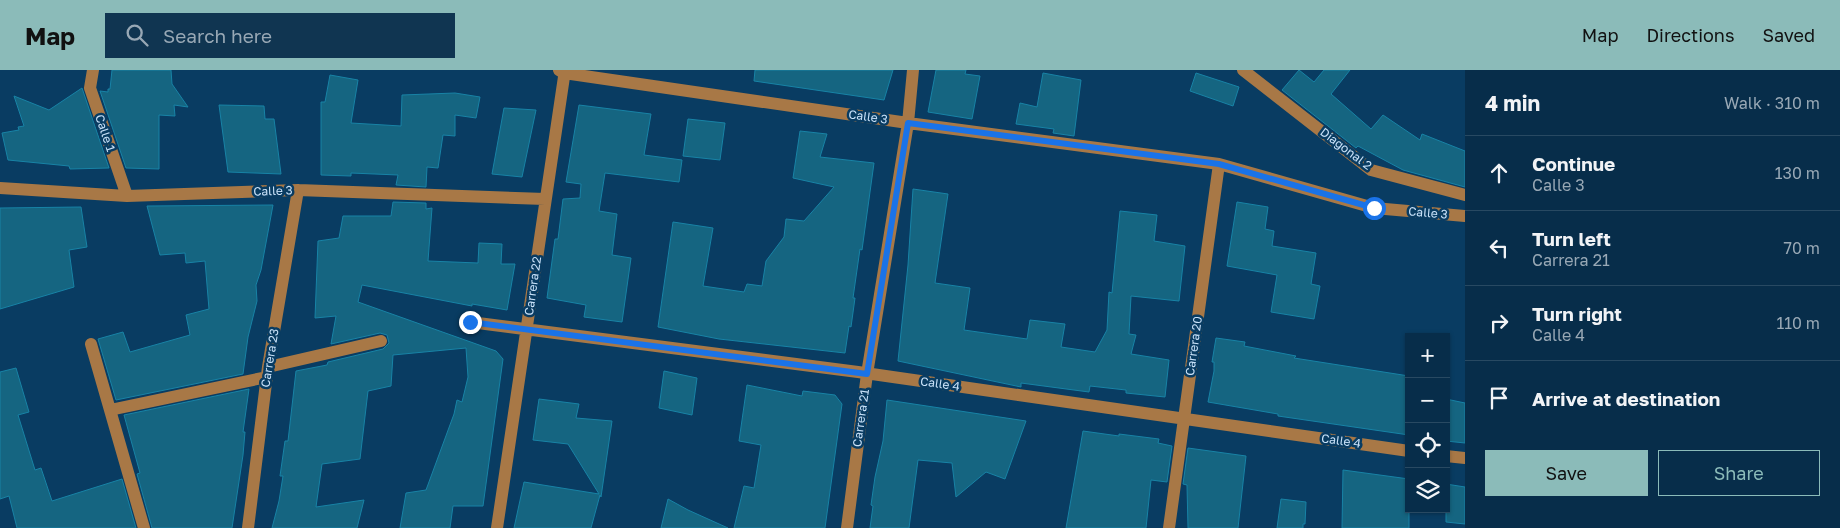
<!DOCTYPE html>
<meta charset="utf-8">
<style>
body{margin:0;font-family:"Golos Text",sans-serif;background:#103551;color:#f1f3f6}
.controls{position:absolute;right:15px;bottom:15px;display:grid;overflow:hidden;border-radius:0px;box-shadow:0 1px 4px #0004}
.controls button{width:45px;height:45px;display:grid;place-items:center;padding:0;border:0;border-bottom:1px solid #284962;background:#072d4a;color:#f1f3f6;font:25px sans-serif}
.stop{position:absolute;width:15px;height:15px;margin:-11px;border:4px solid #1a73e8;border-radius:50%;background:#fff}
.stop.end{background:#1a73e8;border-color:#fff;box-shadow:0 1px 5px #0008}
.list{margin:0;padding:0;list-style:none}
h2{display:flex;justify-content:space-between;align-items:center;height:65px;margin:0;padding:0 20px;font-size:21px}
h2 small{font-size:16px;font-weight:400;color:#98a8b5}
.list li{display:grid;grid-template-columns:32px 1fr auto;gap:15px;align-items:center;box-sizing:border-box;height:75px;padding:0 20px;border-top:1px solid #284962}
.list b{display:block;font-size:19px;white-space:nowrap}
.list p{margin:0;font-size:16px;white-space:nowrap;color:#98a8b5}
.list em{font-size:16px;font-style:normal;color:#98a8b5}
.actions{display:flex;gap:10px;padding:15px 20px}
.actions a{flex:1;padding:11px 0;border:1px solid #8bbbb9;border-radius:0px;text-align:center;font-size:18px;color:#8bbbb9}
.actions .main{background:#8bbbb9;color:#111}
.icon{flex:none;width:28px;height:28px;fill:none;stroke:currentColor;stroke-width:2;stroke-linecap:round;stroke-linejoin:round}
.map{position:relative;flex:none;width:1465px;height:458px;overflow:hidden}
header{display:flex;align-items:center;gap:30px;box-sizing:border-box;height:70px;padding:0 25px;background:#8bbbb9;color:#111}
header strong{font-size:24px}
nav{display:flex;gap:28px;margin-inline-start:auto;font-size:18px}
.search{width:350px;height:45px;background:#103551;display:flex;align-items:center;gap:12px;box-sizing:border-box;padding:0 18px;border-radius:0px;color:#98a8b5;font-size:19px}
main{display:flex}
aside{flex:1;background:#072d4a}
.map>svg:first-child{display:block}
</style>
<header>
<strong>Map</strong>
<div class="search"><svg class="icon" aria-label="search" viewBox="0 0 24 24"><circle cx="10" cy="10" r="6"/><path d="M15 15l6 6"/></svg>Search here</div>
<nav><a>Map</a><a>Directions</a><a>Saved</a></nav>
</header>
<main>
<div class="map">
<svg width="1465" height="458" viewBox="0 0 1465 458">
<rect width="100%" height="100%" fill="#093c62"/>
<!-- building -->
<path fill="#156581" stroke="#1883a6" d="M112,0H171L172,14L188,37L174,35L175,46L159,45V99L126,98L100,21L108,22V19H110Z
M755,0H893L884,30L754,11Z
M936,0H966L965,4L980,6L972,49L928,42Z
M1299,0L1314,12L1324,0H1350L1331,24L1371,59L1383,45L1420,70L1422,64L1465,81V117L1403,100L1358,76L1356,78L1282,20Z
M1043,3L1081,10L1074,66L1053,63L1054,59L1016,54L1020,33L1037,37Z
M1196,3L1239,17L1233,36L1190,21Z
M330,5L358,10L351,53L401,56L402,25L455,23L480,27L476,48L455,45V66L443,65L438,98L427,97L426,117L396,115L398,105L351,103V106L321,105V32H325Z
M82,18L109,98L70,99L69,96L8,90L2,63L19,60L18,57L24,56L14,26L49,40Z
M219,35L264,36L265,49H274L281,104L228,102Z
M579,35L651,44L644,85L682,90L679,112L605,103L599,141L617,144L612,185L631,188L622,252L584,247L586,235L547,228L555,169H558L563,129L580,128L581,114L566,112Z
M504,38L536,40L522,107L492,104Z
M688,49L725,53L720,90L683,86Z
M800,61L827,64L820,87L874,93L862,180L860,179L853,228H855L851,257L849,256L845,283L719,269L658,257L673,152L713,158L703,216L744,222L747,214L762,216L766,191L784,167L786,149L804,151L834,117L793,108Z
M913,119L948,124L935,213L970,218L964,260L1027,269L1030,250L1065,254L1061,277L1095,282L1107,260L1109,222L1112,223L1120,141L1157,145L1154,171L1185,176L1179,231L1131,226L1129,264L1136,265L1131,284L1169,290L1165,327L1126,323V320L1090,316L1089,322L1021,313V317L898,291L908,195Z
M393,132L426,133V139L432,138L428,191L478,193L479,173L502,174L501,194H515L507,240L472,234V236L362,215L358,232L496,281L503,289L483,436H453L450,458H400L406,423L426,420L454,344L457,330L462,332L468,307L466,278L393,285L391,316L368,321L360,389L322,394L316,437L364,430L357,458H272L279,431L283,406H280L285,371H288L296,301L327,295L328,292L383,279L389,273L387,265L380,263L331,274L336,246L315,248L318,171L339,168L343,146H391Z
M1237,132L1268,137L1265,159L1274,161L1272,176L1316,183L1311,214L1320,216L1314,249L1271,242L1277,205L1227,196Z
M273,135L261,200L256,215L257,231L248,267L243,304L116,330L98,269L123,262L130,282L190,265L186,245L209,239L205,191L186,193L185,183L160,185L147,136Z
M81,137L87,177L69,180L74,217L0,239V138Z
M1216,268L1245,272L1244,276L1296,286L1294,288L1409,306V365L1278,346V344L1208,332L1214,301V292H1212Z
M16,298L29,342L18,345L35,400L41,398L52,431L122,409L136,458H17L9,426L0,429V302Z
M664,301L697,308L692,345L659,338Z
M747,315L802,326L803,321L835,325L842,334L825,458H734L744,416L754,418L761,375L739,371Z
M249,319L243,362H245L243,385L232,458H152L137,404L140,403L124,345Z
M539,329L579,334L576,348L612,351L601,427L600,425L591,458H514L524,412L599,424L568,374L533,370Z
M1446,329L1465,333V373L1446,371Z
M887,330L1026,351L1005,409L986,402L956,427L952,393L918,390L909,458H870L873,436L871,435L875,407L883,371Z
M1083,361L1119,366V364L1159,369L1158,373L1172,376L1167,412L1151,410L1146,458H1066Z
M1188,378L1246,386L1238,458H1188L1187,415L1183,414Z
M1343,400L1409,409V458H1342Z
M1446,414L1465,417V454L1446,452Z
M668,429L688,440L728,458H661Z
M1281,429L1306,432L1305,454H1303V458H1277Z"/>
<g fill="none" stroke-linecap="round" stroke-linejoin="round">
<!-- minor -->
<path stroke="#a87846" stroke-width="12" d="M93,0L90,18L127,126
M559,0L564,3L908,53L1219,94L1374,138L1465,146
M1243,0L1371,100L1465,125
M0,118L127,126L298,120L545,129
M470,252L858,302L1409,381
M91,274L144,458
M268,297L381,271
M110,340L267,307
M1446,386L1465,388
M248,458L268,297L298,120
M497,458L565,0
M847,458L867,304L908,53L913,0
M1169,458L1219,94"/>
</g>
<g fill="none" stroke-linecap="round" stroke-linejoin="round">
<!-- route -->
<path stroke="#1a73e8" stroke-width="6" d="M470,252L867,304L908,53L1219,94L1374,138"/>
</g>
<g text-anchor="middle" stroke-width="5" stroke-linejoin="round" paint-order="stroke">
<!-- street labels -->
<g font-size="12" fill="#c9e2f9" stroke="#093c62">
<text transform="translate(868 47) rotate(8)" y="4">Calle 3</text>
<text transform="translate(105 63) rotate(71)" y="4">Calle 1</text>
<text transform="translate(1346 79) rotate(37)" y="4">Diagonal 2</text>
<text transform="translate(273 121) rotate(-2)" y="4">Calle 3</text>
<text transform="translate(1428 143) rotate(5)" y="4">Calle 3</text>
<text transform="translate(533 216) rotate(-82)" y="4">Carrera 22</text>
<text transform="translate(1194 276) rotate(-82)" y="4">Carrera 20</text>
<text transform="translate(270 288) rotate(-81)" y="4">Carrera 23</text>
<text transform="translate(940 314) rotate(8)" y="4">Calle 4</text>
<text transform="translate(861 348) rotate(-82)" y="4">Carrera 21</text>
<text transform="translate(1341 371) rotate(8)" y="4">Calle 4</text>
</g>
</g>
</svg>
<div class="controls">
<button>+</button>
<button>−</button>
<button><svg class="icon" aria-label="locate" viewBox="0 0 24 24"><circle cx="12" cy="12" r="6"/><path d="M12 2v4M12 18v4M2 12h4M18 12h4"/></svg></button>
<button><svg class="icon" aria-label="layers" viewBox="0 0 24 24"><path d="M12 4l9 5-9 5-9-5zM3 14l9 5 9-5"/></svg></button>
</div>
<div class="stop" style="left:1374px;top:138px"></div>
<div class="stop end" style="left:470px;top:252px"></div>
</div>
<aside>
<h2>4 min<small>Walk · 310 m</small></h2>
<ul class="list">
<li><svg class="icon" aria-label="ahead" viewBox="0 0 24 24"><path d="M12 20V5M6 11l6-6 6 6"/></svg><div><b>Continue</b><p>Calle 3</p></div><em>130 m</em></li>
<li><svg class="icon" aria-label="left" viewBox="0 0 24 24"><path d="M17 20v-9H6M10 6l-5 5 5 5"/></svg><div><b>Turn left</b><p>Carrera 21</p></div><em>70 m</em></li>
<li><svg class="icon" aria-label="right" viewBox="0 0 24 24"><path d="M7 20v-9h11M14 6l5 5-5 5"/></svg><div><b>Turn right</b><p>Calle 4</p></div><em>110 m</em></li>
<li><svg class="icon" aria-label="arrive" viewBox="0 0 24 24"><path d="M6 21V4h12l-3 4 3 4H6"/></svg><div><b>Arrive at destination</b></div></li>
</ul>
<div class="actions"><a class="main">Save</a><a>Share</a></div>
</aside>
</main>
